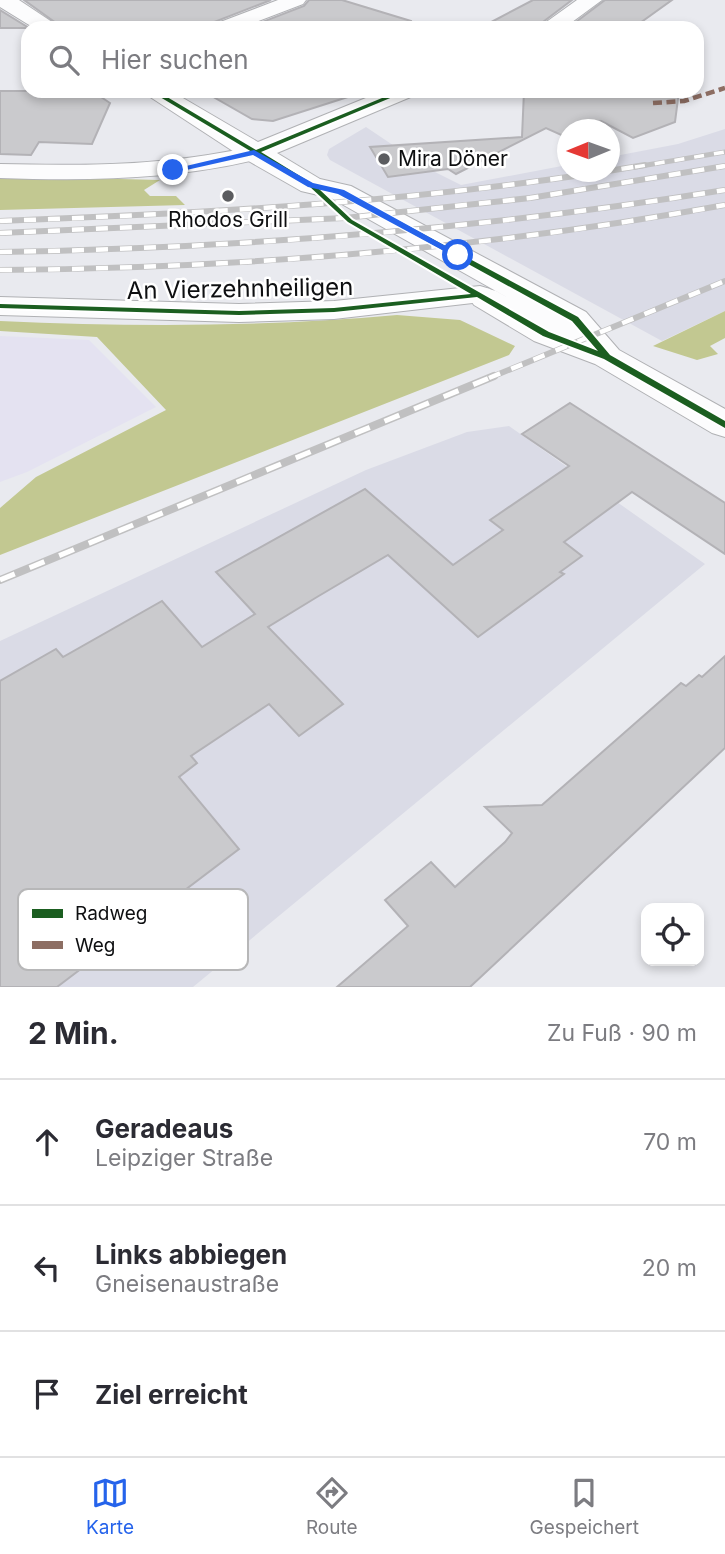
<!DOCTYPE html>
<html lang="de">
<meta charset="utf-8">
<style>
body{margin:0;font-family:Inter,sans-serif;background:#f7f7f7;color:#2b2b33}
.controls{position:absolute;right:21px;bottom:21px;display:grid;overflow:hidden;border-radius:14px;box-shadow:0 4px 10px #0003}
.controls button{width:63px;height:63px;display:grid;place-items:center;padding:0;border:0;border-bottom:2px solid #e1e1e2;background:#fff;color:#2b2b33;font:35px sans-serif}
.compass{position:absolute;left:557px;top:119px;width:63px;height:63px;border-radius:50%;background:#fff;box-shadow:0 4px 10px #0003;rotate:269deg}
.stop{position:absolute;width:21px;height:21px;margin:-16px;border:5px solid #2563eb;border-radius:50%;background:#fff}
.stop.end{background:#2563eb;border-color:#fff;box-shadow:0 2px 7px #0008}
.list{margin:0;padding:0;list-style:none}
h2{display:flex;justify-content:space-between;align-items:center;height:91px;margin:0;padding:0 28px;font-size:30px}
h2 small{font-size:23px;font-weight:400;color:#7c7c81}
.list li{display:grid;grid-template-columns:46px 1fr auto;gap:21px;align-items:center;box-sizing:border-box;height:126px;padding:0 28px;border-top:2px solid #e1e1e2}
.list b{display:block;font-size:26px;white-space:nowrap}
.list p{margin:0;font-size:23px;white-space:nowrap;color:#7c7c81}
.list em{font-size:23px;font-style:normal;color:#7c7c81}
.icon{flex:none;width:38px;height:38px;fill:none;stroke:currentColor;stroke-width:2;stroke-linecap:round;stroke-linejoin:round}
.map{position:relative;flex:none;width:725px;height:987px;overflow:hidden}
.search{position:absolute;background:#fff;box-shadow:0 4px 10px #0003;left:21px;right:21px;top:21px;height:77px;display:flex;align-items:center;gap:18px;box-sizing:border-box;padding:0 24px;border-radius:21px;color:#7c7c81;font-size:26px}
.sheet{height:469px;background:#fff}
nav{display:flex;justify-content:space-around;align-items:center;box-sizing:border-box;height:98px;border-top:2px solid #e1e1e2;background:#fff;font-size:19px;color:#7c7c81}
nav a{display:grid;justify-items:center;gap:4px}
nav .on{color:#2563eb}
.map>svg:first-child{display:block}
</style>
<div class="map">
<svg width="725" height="987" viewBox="0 0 725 987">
<rect width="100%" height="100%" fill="#e9eaef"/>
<!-- built -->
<path fill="#dadbe6" d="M366,127L427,168L461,185L567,165L568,172H610V157L678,144L725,129V311L662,341L330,160L327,155L329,149Z
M509,426L705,564L193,987H0V641L366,470L467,432Z"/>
<!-- industrial -->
<path fill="#e4e2f1" d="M0,336L89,340L156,407L27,472L0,482Z"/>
<!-- forest -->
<path fill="#c2c891" d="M0,176L160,180L144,190L150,196H176L185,205L0,210Z
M725,311V338L710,346L718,354L697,360L653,346Z
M397,315L460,320L515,346L509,355L0,555V508L36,477L166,410L97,337L0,331V321C133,327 265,327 397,315Z"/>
<!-- building -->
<path fill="#cacacd" stroke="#b3b2b6" stroke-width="2" d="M24,0H271L214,22L209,28H63Z
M309,0H342L411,21L410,28H247L304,6Z
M533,0H572L535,28H480Z
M605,0H672L633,28H568Z
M0,10L29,28H0Z
M0,91H92L110,103L92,144L39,142L31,155L0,154Z
M203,91H351V96L273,121L252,119Z
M524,91H679L675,122L633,138L601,121L585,130H568V138L546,128L456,174L448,169L388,177L370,147L522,137Z
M570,403L725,503V554L632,492L564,542L582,556L560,572L564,574L478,637L388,555L317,597L268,627L343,704L299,736L269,704L191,756L197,763L179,777L239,849L57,987H0V681L56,649L63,657L162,601L202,647L255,614L216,572L365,489L453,565L503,530L490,520L569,466L522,434Z
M725,656V748L470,987H337L408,926L385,900L431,862L455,887L505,842L512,833L485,807L542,805L681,683L686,686L699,675L702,677Z"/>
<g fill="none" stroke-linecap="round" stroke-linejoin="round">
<!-- street casing -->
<g stroke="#b0b1b4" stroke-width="2">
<path id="street" d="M278,0H306L303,4L240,28H212L215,24Z
M254,146L263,148L266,153L263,158C175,180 90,181 0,178V164C86,166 170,166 254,146Z
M480,286L490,289L494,295L490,301L334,319L239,322L0,315V297L239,304L334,301Z"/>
</g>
<!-- secondary casing -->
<g stroke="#b0b1b4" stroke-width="2">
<path id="secondary" d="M0,0H19L61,28H34L0,7Z
M577,0H602L564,28H538Z
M141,91H171L258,142L383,91H416L413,96L277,153L320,179L351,186L586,312L619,350L725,409V437L712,433L595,364L534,341L474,305L469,298L474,291L485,288L496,291L567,331L331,198L301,191L245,159Z"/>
</g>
<!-- street -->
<use href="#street" fill="#fcfcfd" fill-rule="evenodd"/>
<!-- secondary -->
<use href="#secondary" fill="#fcfcfd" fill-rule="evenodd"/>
<!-- rail-far2 casing -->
<g stroke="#c0c0c1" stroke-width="5">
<path id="rail-far2" d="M635,167L725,152
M719,167L725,166"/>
</g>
<!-- rail-far1 casing -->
<g stroke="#c0c0c1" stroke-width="6">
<path id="rail-far1" d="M0,221C216,213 432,201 645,165
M0,233L345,218L530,198L725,166
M0,252C244,248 484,229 725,190
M0,270C244,268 485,249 725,205
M489,378L725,281"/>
</g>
<!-- rail casing -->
<g stroke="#c0c0c1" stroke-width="8">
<path id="rail" d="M0,580L494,376"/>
</g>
<!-- rail-far2 -->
<use href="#rail-far2" stroke="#fff" stroke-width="3.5" stroke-dasharray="10" stroke-linecap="butt"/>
<!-- rail-far1 -->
<use href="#rail-far1" stroke="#fff" stroke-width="4.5" stroke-dasharray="12" stroke-linecap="butt"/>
<!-- rail -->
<use href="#rail" stroke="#fff" stroke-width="5" stroke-dasharray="16" stroke-linecap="butt"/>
<!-- quiet -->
<path stroke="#8d6e63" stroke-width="4.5" stroke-dasharray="9 4.5" stroke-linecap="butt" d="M653,103L684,101L725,88"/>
<!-- cycleway casing -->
<g stroke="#fff" stroke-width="4">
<path id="cycleway" d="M150,91H157L256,150L399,91H407L261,152L313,184L343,191L578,317L610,355L725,421V428L604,359L543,336L477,297L334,312L239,315L0,308V304L239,311L334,308L471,294L348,222L309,186L255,154H252V152ZM319,189L339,193L572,321L598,351L549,332L352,220Z"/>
</g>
<!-- cycleway -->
<use href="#cycleway" fill="#1b5e20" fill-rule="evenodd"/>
</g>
<!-- route -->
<path fill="#2563eb" d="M254,150L313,183L344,190L462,255L455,257L338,194L308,187L253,155L173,173L169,170Z"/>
<!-- markers -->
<g fill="#5b5c5f" stroke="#fff" stroke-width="2.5">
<circle cx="384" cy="159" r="7"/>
<circle cx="228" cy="196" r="7"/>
</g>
<g text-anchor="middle" stroke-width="5" stroke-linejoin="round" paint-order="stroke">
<!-- far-poi labels -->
<g font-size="21" fill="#0e0f11" stroke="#fff" text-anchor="start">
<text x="398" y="166">Mira Döner</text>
<text x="228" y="227" text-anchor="middle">Rhodos Grill</text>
</g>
<!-- street labels -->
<g font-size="24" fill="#0e0f11" stroke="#fff">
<text transform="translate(240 289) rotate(-1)" y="8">An Vierzehnheiligen</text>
</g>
</g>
<!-- legend -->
<rect x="18" y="889" width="230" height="81" rx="10" fill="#fff" stroke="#b7b7b8" stroke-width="2"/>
<rect x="32" y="909" width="31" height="9" fill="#1b5e20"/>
<rect x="32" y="941" width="31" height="8" fill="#8d6e63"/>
<g font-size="19" fill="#0e0f11">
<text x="75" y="920">Radweg</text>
<text x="75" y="952">Weg</text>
</g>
</svg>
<div class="controls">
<button><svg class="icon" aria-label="locate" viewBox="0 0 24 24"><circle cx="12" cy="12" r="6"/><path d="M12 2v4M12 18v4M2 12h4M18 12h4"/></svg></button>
</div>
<svg class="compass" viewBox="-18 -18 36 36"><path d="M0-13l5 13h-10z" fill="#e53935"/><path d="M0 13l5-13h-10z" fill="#7c7c81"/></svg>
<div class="stop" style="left:458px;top:255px"></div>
<div class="stop end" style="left:173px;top:170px"></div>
<div class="search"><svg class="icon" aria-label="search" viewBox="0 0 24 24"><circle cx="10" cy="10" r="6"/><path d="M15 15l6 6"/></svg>Hier suchen</div>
</div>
<section class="sheet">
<h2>2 Min.<small>Zu Fuß · 90 m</small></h2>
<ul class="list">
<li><svg class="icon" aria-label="ahead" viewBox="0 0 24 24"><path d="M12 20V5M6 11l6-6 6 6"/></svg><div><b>Geradeaus</b><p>Leipziger Straße</p></div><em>70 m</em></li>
<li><svg class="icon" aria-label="left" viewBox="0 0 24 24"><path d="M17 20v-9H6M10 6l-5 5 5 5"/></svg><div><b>Links abbiegen</b><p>Gneisenaustraße</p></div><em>20 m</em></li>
<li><svg class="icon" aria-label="arrive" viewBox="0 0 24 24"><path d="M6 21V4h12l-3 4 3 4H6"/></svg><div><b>Ziel erreicht</b></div></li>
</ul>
</section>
<nav>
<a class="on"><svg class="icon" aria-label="map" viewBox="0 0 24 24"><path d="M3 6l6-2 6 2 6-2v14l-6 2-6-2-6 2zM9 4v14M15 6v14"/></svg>Karte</a>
<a><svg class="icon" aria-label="directions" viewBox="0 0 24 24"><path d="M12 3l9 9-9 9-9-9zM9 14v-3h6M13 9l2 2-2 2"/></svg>Route</a>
<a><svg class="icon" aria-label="saved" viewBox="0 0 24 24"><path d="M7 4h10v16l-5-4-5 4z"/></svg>Gespeichert</a>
</nav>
